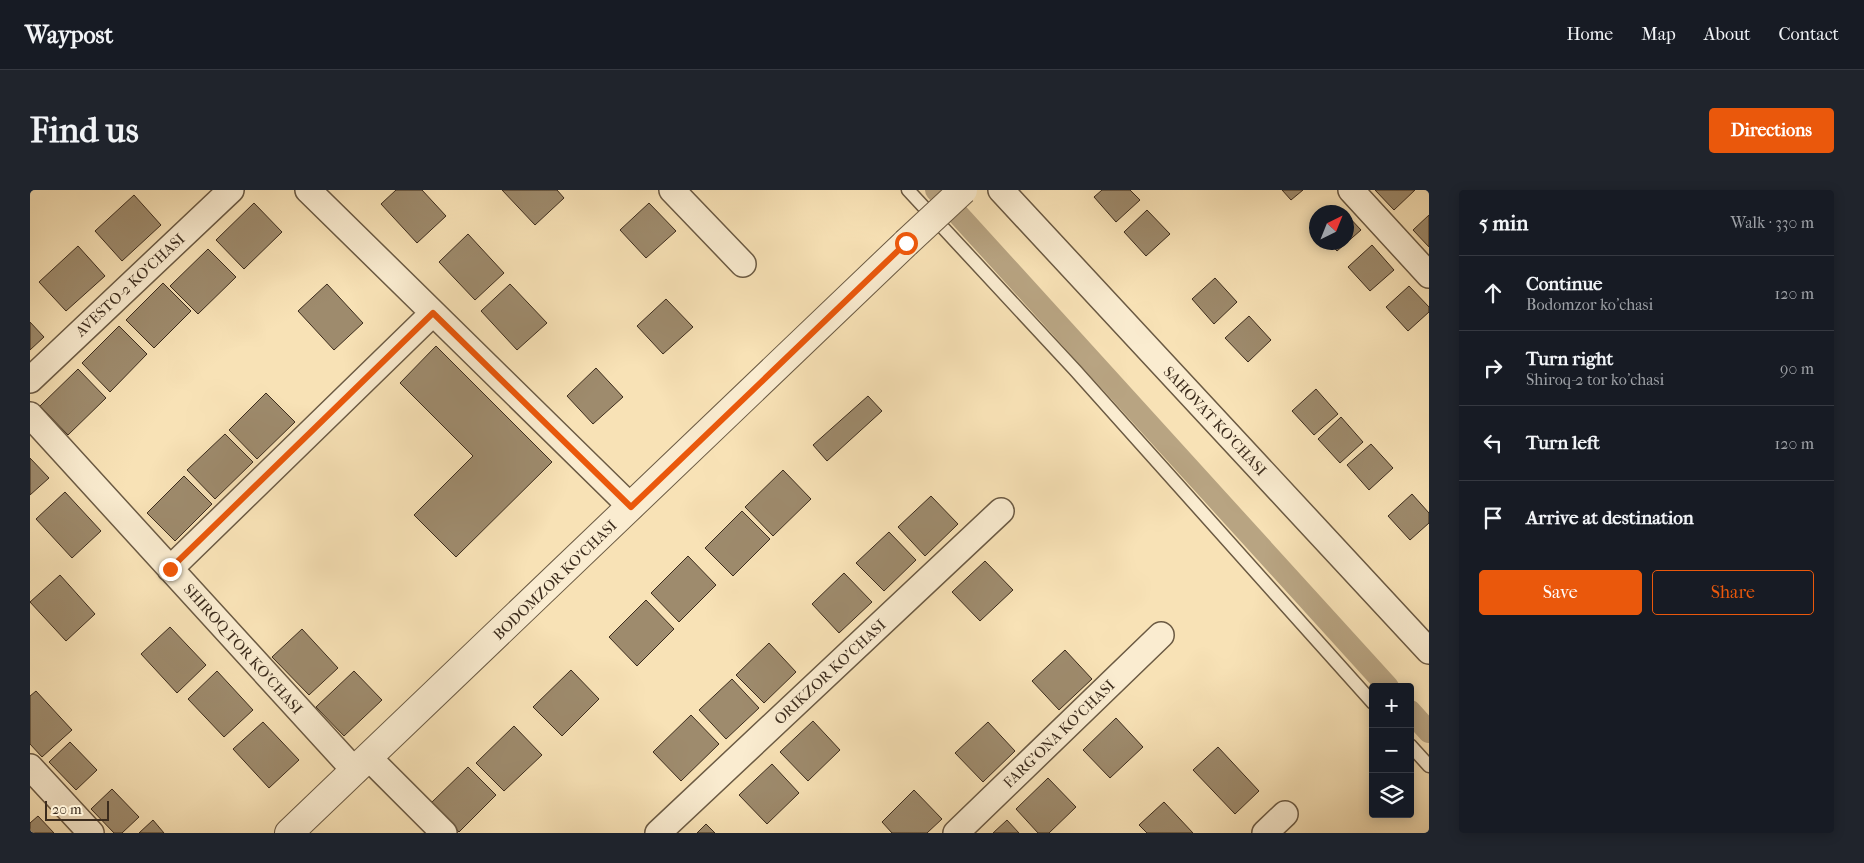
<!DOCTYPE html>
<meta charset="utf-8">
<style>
body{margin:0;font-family:"IM FELL French Canon",serif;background:#20242c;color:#f1f3f6}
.controls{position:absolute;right:15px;bottom:15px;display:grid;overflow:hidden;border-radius:5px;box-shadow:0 2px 12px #0003}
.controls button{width:45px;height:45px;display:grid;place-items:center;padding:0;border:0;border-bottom:1px solid #363941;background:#171b24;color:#f1f3f6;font:25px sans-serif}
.compass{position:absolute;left:1279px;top:15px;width:45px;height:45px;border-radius:50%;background:#171b24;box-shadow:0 2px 12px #0003;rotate:43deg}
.scale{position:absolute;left:15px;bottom:12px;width:64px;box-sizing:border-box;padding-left:5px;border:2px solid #3c2c1d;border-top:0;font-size:14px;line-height:18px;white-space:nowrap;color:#3c2c1d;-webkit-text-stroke:4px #faecd0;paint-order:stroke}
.stop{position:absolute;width:15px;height:15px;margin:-11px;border:4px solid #ea580c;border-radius:50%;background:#fff}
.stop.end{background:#ea580c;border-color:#fff;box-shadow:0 1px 5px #0008}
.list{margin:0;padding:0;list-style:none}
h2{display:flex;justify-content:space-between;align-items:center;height:65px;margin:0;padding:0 20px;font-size:21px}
h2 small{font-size:16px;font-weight:400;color:#9ea1a6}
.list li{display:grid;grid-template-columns:32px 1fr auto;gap:15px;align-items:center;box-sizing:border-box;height:75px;padding:0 20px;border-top:1px solid #363941}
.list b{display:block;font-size:19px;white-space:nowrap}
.list p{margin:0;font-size:16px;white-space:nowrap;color:#9ea1a6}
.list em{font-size:16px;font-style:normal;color:#9ea1a6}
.actions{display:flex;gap:10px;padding:15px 20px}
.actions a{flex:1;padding:11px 0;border:1px solid #ea580c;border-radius:5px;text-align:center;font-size:18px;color:#ea580c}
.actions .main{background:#ea580c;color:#fff}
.icon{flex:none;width:28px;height:28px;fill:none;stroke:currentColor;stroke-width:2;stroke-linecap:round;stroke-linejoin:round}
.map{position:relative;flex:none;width:1399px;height:643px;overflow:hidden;border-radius:5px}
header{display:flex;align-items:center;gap:30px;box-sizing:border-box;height:70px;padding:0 25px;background:#171b24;border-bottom:1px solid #363941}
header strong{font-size:24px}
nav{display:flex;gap:28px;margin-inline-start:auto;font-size:18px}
.intro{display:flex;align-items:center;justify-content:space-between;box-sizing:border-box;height:120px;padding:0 30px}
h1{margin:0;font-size:35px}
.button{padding:12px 22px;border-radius:5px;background:#ea580c;color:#fff;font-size:18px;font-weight:700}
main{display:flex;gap:30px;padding:0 30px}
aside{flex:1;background:#171b24;border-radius:5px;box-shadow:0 2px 12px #0003}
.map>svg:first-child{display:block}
</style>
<header>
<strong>Waypost</strong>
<nav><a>Home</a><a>Map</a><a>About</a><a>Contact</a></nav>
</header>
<div class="intro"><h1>Find us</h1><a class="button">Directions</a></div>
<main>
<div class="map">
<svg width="1399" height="643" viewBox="0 0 1399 643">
<rect width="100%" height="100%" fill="#f8e2b6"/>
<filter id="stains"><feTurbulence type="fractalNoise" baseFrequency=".004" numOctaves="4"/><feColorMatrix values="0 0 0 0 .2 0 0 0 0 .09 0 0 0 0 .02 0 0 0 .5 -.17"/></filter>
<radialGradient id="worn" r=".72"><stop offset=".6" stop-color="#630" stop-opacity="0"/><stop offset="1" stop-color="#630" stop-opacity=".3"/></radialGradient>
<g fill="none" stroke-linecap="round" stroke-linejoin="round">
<!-- canal -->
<path stroke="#b8a482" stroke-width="22" d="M906,0L1358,497
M1380,521L1399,542"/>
</g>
<!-- building -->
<path fill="#9e8b6d" stroke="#3c2c1d" d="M366,0H392L416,26L387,53L351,14Z
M472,0H527L534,8L505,35Z
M1072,0H1100L1110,10L1086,32L1064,7Z
M1252,0H1273L1261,10Z
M1345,0H1385L1364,20Z
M104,5L131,35L92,71L65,41Z
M224,13L252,42L214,79L186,50Z
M619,13L646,41L616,68L590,40Z
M1117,20L1140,44L1116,66L1094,42Z
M1316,24L1331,40L1307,61L1299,52H1316Z
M1399,25V57L1383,40Z
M438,44L474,83L445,110L409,72Z
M1342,55L1364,80L1340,101L1318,77Z
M48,56L75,86L36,121L9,92Z
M178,59L206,87L168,124L140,96Z
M1185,88L1207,112L1184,134L1162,109Z
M133,93L161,121L124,158L96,130Z
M297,94L333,133L304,160L268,121Z
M480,94L517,133L487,160L451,121Z
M1379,96L1399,117V122L1378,141L1356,117Z
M636,109L663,137L633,164L607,136Z
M1219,126L1241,150L1218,172L1195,148Z
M0,132L14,147L0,160Z
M89,136L117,164L80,202L52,173Z
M406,156L522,272L426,367L384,325L443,266L370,193Z
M566,178L593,207L563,234L537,206Z
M48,179L76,208L38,245L10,216Z
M1286,199L1308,224L1284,245L1262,221Z
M236,203L265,232L227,269L199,240Z
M838,206L852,221L797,271L783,255Z
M1311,227L1333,252L1310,273L1288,249Z
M195,244L223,272L185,309L157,280Z
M1341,254L1363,278L1339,300L1317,275Z
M0,268L19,288L0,305Z
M753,280L781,309L743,346L715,317Z
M154,286L182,314L145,351L117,323Z
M35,302L71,341L42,368L6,329Z
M1382,304L1399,323V333L1380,350L1358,326Z
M901,306L928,334L895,366L868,337Z
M712,321L740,349L703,386L675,358Z
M859,342L886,370L854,401L826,373Z
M658,366L686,395L649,432L621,403Z
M955,371L983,400L950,431L922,402Z
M814,383L842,412L809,443L782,414Z
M30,385L65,424L36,451L0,412Z
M616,410L644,439L607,476L579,447Z
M140,437L176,475L147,503L111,464Z
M272,439L308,478L279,505L242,467Z
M739,453L766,482L734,513L706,485Z
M1035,460L1062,489L1029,520L1002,491Z
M541,480L569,509L532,546L503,517Z
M187,481L223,520L194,547L158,509Z
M324,481L352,510L314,546L286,517Z
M702,489L729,518L696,549L669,520Z
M6,501L42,540L12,567L0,554V506Z
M661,525L689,554L651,591L623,562Z
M1086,528L1113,557L1080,588L1053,560Z
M783,531L810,560L778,591L750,562Z
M233,532L269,570L239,598L203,559Z
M958,532L985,561L953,592L925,563Z
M484,536L512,565L474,601L446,573Z
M40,552L67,580L46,600L19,572Z
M1188,557L1229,601L1205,624L1163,580Z
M742,574L769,603L737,634L709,605Z
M438,577L466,605L429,642L401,613Z
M1018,588L1046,617L1019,643H1008L986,619Z
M82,599L109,627L92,643H84L61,619Z
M884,600L912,629L897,643H862L852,632Z
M1134,612L1163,643H1117L1109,635Z
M8,626L24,643H0V633Z
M123,630L134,643H109Z
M977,630L989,643H963Z
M676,634L685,643H667Z"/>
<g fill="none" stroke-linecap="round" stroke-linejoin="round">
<!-- service casing -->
<g stroke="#6b5a43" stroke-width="15">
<path id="service" d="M878,0L1045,180L1343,513
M1380,555L1399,576"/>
</g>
<!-- minor casing -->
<g stroke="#6b5a43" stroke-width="28">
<path id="minor" d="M278,0L601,317
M642,0L713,74
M971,0L1399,461
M1321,0L1399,85
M0,190L201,0
M0,225L325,581
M140,379L403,123
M339,568L414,643
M0,577L61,643
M628,643L971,321
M926,643L1131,445
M1235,643L1255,624"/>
</g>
<!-- tertiary casing -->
<g stroke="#6b5a43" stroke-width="30">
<path id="tertiary" d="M259,643L876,53"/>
</g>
<!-- service -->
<use href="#service" stroke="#faecd0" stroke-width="12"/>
<!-- minor -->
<use href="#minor" stroke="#faecd0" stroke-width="25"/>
<!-- tertiary -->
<use href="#tertiary" stroke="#faecd0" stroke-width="28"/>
<!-- tertiary-bridge casing -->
<g stroke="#6b5a43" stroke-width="30" stroke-linecap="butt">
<path id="tertiary-bridge" d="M876,53L933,0"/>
</g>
<!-- tertiary-bridge -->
<use href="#tertiary-bridge" stroke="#faecd0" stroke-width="28"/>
</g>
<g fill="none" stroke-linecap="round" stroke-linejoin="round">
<!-- route -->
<path stroke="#ea580c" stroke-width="6" d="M140,379L403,123L601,317L876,53"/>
</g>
<g text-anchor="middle" stroke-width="4.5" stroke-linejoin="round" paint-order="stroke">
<!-- street labels -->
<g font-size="15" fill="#3c2c1d" stroke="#faecd0">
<text transform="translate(100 95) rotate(-43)" y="5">AVESTO-2 KO'CHASI</text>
<text transform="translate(1185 231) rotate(47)" y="5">SAHOVAT KO'CHASI</text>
<text transform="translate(525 390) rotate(-44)" y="5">BODOMZOR KO'CHASI</text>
<text transform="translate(213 459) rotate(48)" y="5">SHIROQ TOR KO'CHASI</text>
<text transform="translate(800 482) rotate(-43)" y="5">ORIKZOR KO'CHASI</text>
<text transform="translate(1029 544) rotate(-44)" y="5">FARG'ONA KO'CHASI</text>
</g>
</g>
<rect width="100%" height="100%" filter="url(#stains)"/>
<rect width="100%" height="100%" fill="url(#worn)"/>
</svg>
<div class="controls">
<button>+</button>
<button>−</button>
<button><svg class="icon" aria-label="layers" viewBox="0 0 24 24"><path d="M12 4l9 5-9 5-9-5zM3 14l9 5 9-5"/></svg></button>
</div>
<svg class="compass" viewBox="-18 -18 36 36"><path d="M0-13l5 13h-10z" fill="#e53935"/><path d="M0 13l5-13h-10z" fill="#9ea1a6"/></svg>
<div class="scale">20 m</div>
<div class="stop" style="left:876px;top:53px"></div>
<div class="stop end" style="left:140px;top:379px"></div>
</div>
<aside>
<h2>5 min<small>Walk · 330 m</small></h2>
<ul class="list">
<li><svg class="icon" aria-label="ahead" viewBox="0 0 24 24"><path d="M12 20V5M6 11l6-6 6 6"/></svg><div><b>Continue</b><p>Bodomzor ko'chasi</p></div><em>120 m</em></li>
<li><svg class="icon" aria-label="right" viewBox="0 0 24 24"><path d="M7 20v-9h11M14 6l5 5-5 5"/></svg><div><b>Turn right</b><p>Shiroq-2 tor ko'chasi</p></div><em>90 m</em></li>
<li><svg class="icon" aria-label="left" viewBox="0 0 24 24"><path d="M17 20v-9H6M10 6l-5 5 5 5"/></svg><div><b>Turn left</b></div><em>120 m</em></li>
<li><svg class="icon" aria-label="arrive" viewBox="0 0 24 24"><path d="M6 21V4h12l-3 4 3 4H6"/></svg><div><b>Arrive at destination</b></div></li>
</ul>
<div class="actions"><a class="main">Save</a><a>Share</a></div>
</aside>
</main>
